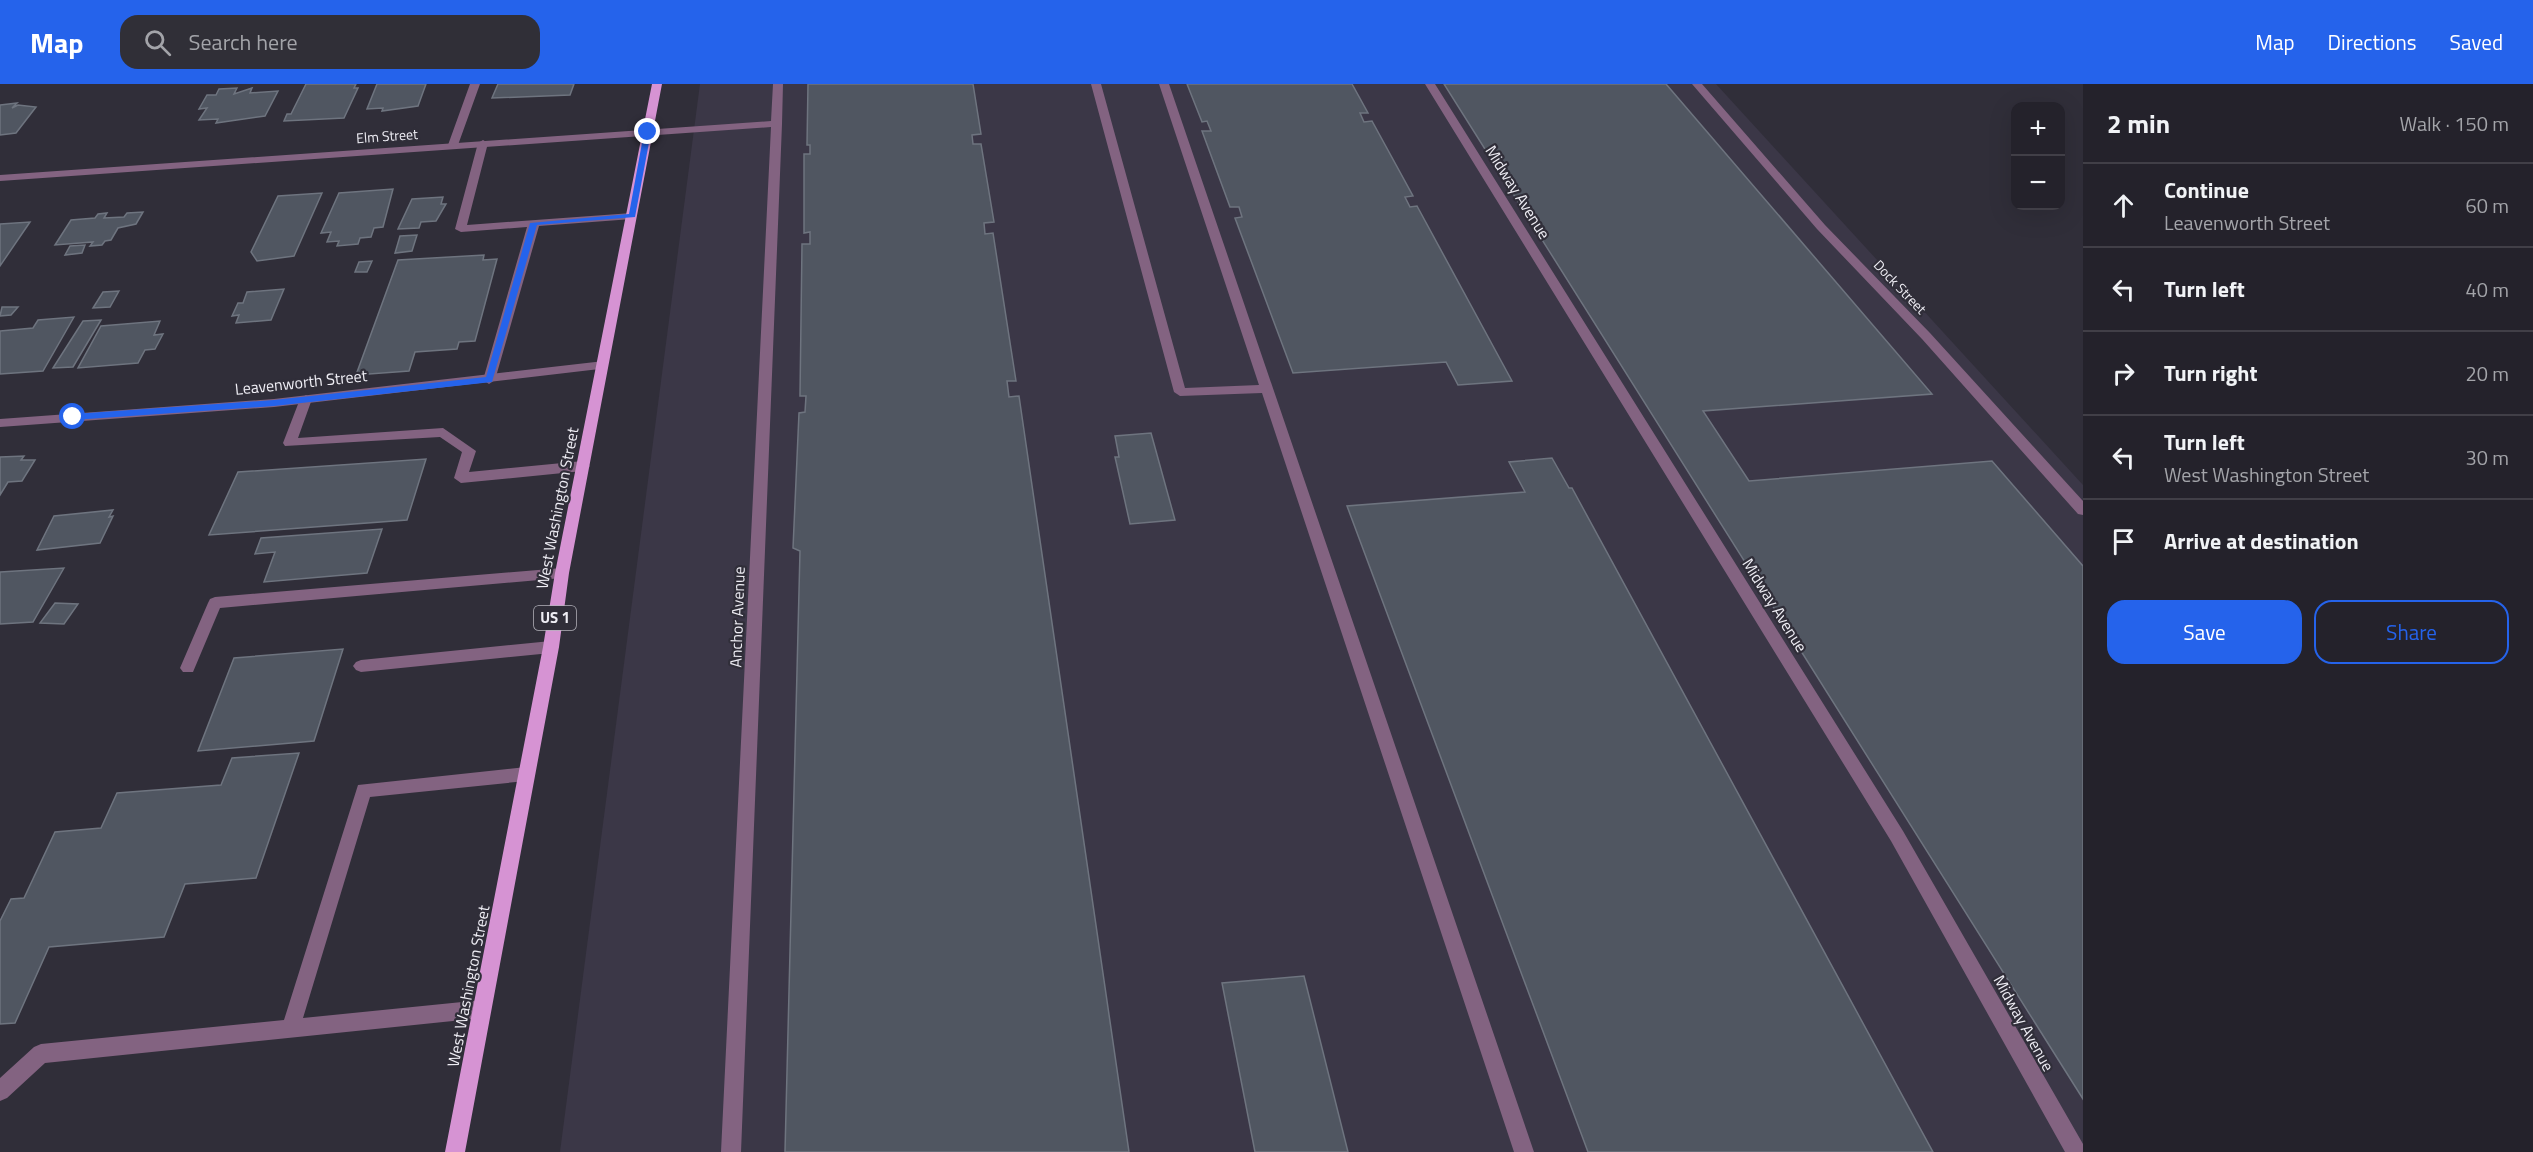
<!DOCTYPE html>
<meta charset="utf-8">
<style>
body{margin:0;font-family:"Titillium Web",sans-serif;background:#302f37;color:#f1f3f6}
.controls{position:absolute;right:18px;top:18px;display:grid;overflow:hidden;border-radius:12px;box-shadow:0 6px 24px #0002}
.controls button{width:54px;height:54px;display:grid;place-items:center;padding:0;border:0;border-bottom:2px solid #413f47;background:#24222b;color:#f1f3f6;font:30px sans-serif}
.stop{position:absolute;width:18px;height:18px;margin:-14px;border:4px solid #2563eb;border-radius:50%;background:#fff}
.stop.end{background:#2563eb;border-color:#fff;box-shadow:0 2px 6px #0008}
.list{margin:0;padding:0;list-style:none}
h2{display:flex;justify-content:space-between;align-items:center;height:78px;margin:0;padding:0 24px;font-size:26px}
h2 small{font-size:20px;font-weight:400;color:#a3a4a9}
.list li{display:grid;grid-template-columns:39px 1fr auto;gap:18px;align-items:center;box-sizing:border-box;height:84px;padding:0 24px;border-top:2px solid #413f47}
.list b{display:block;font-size:22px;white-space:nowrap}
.list p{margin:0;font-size:20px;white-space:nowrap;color:#a3a4a9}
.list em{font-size:20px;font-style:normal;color:#a3a4a9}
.actions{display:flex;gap:12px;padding:18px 24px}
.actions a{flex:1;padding:14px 0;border:2px solid #2563eb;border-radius:18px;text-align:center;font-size:21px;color:#2563eb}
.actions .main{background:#2563eb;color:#fff}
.icon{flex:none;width:33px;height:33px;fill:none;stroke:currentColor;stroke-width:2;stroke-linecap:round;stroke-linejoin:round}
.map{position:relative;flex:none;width:2083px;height:1068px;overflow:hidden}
header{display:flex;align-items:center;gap:36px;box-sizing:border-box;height:84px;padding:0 30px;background:#2563eb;color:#fff}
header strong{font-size:28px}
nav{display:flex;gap:33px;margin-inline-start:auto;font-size:21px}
.search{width:420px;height:54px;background:#302f37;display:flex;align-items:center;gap:15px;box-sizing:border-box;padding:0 21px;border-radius:18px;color:#a3a4a9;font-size:22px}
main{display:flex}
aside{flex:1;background:#24222b}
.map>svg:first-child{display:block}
</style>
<header>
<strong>Map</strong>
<div class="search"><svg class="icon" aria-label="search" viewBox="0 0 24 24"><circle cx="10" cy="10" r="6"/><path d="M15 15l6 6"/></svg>Search here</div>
<nav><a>Map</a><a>Directions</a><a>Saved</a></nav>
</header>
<main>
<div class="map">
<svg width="2083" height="1068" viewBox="0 0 2083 1068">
<rect width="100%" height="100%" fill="#302e39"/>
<!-- built -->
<path fill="#3b3747" d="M700,0H1716L2083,401V1068H560Z"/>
<!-- building -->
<path fill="#505661" stroke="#6e747f" stroke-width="1.5" d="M306,0H356L354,4H358L344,34L284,37L287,30H291Z
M377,0H426L418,22L382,27L383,24L367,25Z
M498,0H574L570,11L492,14Z
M808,0H973L981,50L972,51L973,60H981L994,138L984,139L985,150L993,149L1016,297H1007L1009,313L1019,312L1129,1068H785L800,467L793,464L799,329L805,328L806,312H800L802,160H810V148L804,149V70H810V61H807Z
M1187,0H1352L1368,29H1360L1364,38L1372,37L1413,112L1405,113L1410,123L1417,122L1512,297L1458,301L1446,278L1293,289L1235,134L1242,133L1239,123H1230L1202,47H1211L1207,37L1202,38Z
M1444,0H1666L1932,310L1703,327L1749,397L1992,377L2083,482V1015Z
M237,4L234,10L252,4L250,9L278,7L265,32L216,39L218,35L199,36L207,24L199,25L207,11H216L219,5Z
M17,19L12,24L18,21L36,23L16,49L0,51V21Z
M393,105L383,143L374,144L371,153L360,154L358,160L337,162L339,157L327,158L331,148L321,149L339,109Z
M322,109L294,172L257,177L251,168L278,112Z
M443,113L441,120H446L436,137L421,138L419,144L398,145L412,115Z
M143,128L136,140L118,144L111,156L105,157L102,161L90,162L93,158L55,161L71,136L95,134L98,130L107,129L104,134L124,133L127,129Z
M30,138L0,182V140Z
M417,151L412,167L395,169L400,152Z
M85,161L82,169L65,171L70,162Z
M484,171L483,176L497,175L475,257L459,258L457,265L415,268L409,287L356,291L398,176Z
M372,177L367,188H355L359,178Z
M284,205L271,236L236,239L239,231L232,232L238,219H243L247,208Z
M119,207L110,223L93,224L103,208Z
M2,223H18L11,231L0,232Z
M74,233L43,287L0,290V247L33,244L38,236Z
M101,236L73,283L53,284L83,237Z
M160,237L154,251L163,250L155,265L145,266L138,279L78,284L101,242Z
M1151,349L1175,436L1130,440L1115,373H1119L1115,352Z
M24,372L21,376H35L22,397L8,398L0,411V373Z
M1552,374L1569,404H1572L1933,1068H1588L1347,422L1525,408L1509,378Z
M426,375L407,436L209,451L238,388Z
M113,426L109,433L113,432L100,459L37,466L54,432Z
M382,445L367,489L264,498L275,468L255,470L261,454Z
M64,484L33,538L0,540V488Z
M55,519L78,520L64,540L40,539Z
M343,565L314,657L198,667L234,574Z
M299,669L256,794L185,800L164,853L49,863L15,939L0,940V837L11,815L24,814L55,748L101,744L117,709L221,701L232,674Z
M1304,892L1348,1068H1255L1222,899Z"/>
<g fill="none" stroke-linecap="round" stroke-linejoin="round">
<!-- service -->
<path fill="#836381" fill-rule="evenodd" d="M470,0H480L458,61L449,63L448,61Z
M1091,0H1101L1185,304L1259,301L1159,0H1169L1534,1068H1514L1262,309L1180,312L1174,308Z
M1425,0H1435L1903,747L2083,1060V1068H2065L1891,757Z
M483,56L488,59L467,141L632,129L637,132L632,135L539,142L495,296L489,300L483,296L527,143L461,148L455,145L478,59Z
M306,311L312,315L298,354L443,344L476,367L469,388L583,377L590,382L583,387L461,399L454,394L462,368L440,353L285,362L283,359L300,315Z
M562,484L569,489L562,494L220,524L193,588H183L180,584L208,519L210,515L215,513Z
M551,557L556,559L559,563L556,567L551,569L361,588L356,586L353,582L356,578L361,576Z
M526,683L532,685L534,690L532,695L526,697L370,713L303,934L482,916L489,918L491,925L489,932L482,934L45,979L7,1014L0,1017V994L34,963L41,960L284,936L358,701Z"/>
<!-- minor -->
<path fill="#836381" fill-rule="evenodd" d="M773,0H783L782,40L741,1068H721L771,43L0,97V91L771,37Z
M1692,0H1702L1825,141L1930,249L2083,417V431L2078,430L1922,255L1817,145Z
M604,277L608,278V284L274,323L0,343V335L274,315Z"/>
<!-- primary -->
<path fill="#d693d3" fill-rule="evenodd" d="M652,0H662L569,489L559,563L465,1068H445L543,563L555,489Z"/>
</g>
<!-- route -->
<path fill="#2563eb" d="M648,46L651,48L635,133L537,141L492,298L274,322L73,336L69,333L73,330L274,316L486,293L530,139L629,130L644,48Z"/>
<g text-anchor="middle" stroke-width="4.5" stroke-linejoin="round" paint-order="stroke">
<!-- far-street labels -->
<g font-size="14" fill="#eeedf4" stroke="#302e39">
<text transform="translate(387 52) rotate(-4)" y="5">Elm Street</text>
<text transform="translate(1900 203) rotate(46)" y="5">Dock Street</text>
</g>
<!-- shield labels -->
<rect fill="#302e39" stroke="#b5b4bc" stroke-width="1.5" x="534" y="522" width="42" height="24" rx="4.5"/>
<g font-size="15" font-weight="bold" fill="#eeedf4">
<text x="555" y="539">US 1</text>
</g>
<!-- street labels -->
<g font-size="16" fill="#eeedf4" stroke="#302e39">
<text transform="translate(1518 108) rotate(58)" y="6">Midway Avenue</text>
<text transform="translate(301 298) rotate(-6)" y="6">Leavenworth Street</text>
<text transform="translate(557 424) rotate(-79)" y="6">West Washington Street</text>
<text transform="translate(1775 521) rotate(58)" y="6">Midway Avenue</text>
<text transform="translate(737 533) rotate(-88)" y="6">Anchor Avenue</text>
<text transform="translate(468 902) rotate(-79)" y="6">West Washington Street</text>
<text transform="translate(2024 939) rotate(61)" y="6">Midway Avenue</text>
</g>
</g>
</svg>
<div class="controls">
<button>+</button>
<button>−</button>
</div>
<div class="stop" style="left:73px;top:333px"></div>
<div class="stop end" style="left:648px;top:48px"></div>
</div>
<aside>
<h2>2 min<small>Walk · 150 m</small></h2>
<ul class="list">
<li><svg class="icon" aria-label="ahead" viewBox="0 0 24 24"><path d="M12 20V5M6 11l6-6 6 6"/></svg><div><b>Continue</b><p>Leavenworth Street</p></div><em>60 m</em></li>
<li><svg class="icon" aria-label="left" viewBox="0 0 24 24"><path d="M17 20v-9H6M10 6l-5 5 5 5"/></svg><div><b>Turn left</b></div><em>40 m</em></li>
<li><svg class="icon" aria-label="right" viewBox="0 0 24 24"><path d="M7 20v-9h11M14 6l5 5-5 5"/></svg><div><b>Turn right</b></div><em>20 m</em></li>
<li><svg class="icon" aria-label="left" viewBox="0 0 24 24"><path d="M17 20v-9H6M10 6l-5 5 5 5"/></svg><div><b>Turn left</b><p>West Washington Street</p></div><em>30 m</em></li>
<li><svg class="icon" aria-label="arrive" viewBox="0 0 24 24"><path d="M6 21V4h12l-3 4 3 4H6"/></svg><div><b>Arrive at destination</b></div></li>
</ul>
<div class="actions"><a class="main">Save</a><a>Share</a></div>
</aside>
</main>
